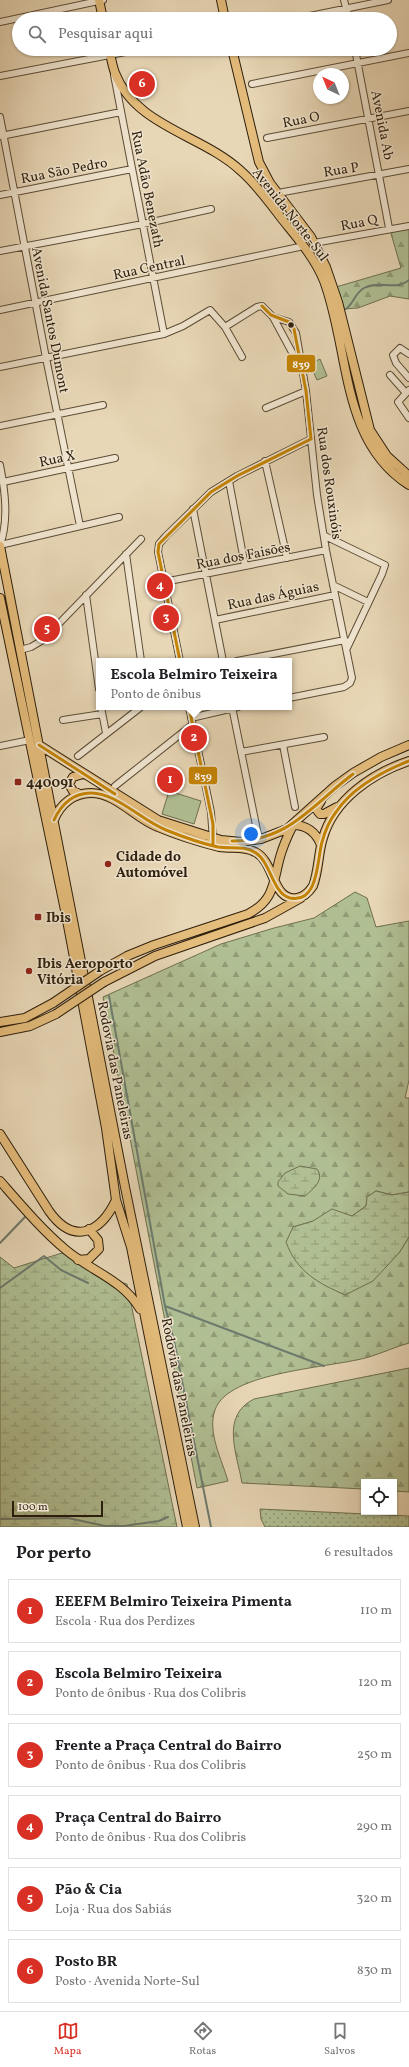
<!DOCTYPE html>
<html lang="pt">
<meta charset="utf-8">
<style>
body{margin:0;font-family:Vollkorn,serif;background:#f2f2f2;color:#202124}
.controls{position:absolute;right:12px;bottom:12px;display:grid;overflow:hidden;border-radius:0px;box-shadow:0 1px 3px #0004}
.controls button{width:36px;height:36px;display:grid;place-items:center;padding:0;border:0;border-bottom:1px solid #e0e0e0;background:#fff;color:#202124;font:20px sans-serif}
.compass{position:absolute;left:313px;top:68px;width:36px;height:36px;border-radius:50%;background:#fff;box-shadow:0 1px 3px #0004;rotate:317deg}
.scale{position:absolute;left:12px;bottom:10px;width:91px;box-sizing:border-box;padding-left:4px;border:2px solid #2e1f0d;border-top:0;font-size:11px;line-height:14px;white-space:nowrap;color:#2e1f0d;-webkit-text-stroke:3px #f0e5d0;paint-order:stroke}
.you{position:absolute;left:251px;top:834px;width:14px;height:14px;margin:-10px;border:3px solid #fff;border-radius:50%;background:#1a73e8;box-shadow:0 0 0 6px #1a73e833}
.badge{display:grid;place-items:center;width:26px;height:26px;border-radius:50%;background:#d93025;color:#fff;font-size:13px;font-weight:700}
.pin{position:absolute;translate:-50% -50%;border:2px solid #fff;box-shadow:0 1px 4px #0006}
.popup{position:absolute;left:96px;top:658px;width:196px;height:52px;box-sizing:border-box;display:grid;place-content:center;border-radius:0px;background:#fff;filter:drop-shadow(0 1px 3px #0005);font-size:13px;white-space:nowrap;color:#757577}
.popup b{font-size:15px;color:#202124}
.popup::after{content:'';position:absolute;left:50%;top:100%;margin-left:-8px;border:8px solid transparent;border-top-color:#fff}
.list{margin:0;padding:0;list-style:none}
h2{display:flex;justify-content:space-between;align-items:center;height:52px;margin:0;padding:0 16px;font-size:17px}
h2 small{font-size:13px;font-weight:400;color:#757577}
.list li{display:grid;grid-template-columns:26px 1fr auto;gap:12px;align-items:center;box-sizing:border-box;height:64px;margin:0 8px 8px;padding:0 8px;border:1px solid #e0e0e0;border-radius:0px}
.list b{display:block;font-size:15px;white-space:nowrap}
.list p{margin:0;font-size:13px;white-space:nowrap;color:#757577}
.list em{font-size:13px;font-style:normal;color:#757577}
.icon{flex:none;width:22px;height:22px;fill:none;stroke:currentColor;stroke-width:2;stroke-linecap:round;stroke-linejoin:round}
.map{position:relative;flex:none;width:409px;height:1527px;overflow:hidden}
.search{position:absolute;background:#fff;box-shadow:0 1px 3px #0004;left:12px;right:12px;top:12px;height:44px;display:flex;align-items:center;gap:10px;box-sizing:border-box;padding:0 14px;border-radius:22px;color:#757577;font-size:15px}
.sheet{height:484px;background:#fff}
nav{display:flex;justify-content:space-around;align-items:center;box-sizing:border-box;height:56px;border-top:1px solid #e0e0e0;background:#fff;font-size:11px;color:#757577}
nav a{display:grid;justify-items:center;gap:2px}
nav .on{color:#d93025}
.map>svg:first-child{display:block}
</style>
<div class="map">
<svg width="409" height="1527" viewBox="0 0 409 1527">
<defs>
<pattern id="grass-dots" width="8" height="8" patternUnits="userSpaceOnUse"><rect width="8" height="8" fill="#b0bf93"/><path d="M2 2h.1M6 6h.1" fill="none" stroke="#909b76" stroke-width="1.8" stroke-linecap="round"/></pattern>
<pattern id="forest-firs" width="22" height="20" patternUnits="userSpaceOnUse"><rect width="22" height="20" fill="#b0bf93"/><path d="M5 1l3.5 6h-7zM16 11l3.5 6h-7z" fill="#909b76"/></pattern>
<pattern id="wetland-marsh" width="20" height="14" patternUnits="userSpaceOnUse"><rect width="20" height="14" fill="#b0bf93"/><path d="M1 5h8M5 5V1M11 12h8M15 12V8" fill="none" stroke="#909b76"/></pattern>
</defs>
<rect width="100%" height="100%" fill="#e8d7b6"/>
<filter id="stains"><feTurbulence type="fractalNoise" baseFrequency=".005" numOctaves="4"/><feColorMatrix values="0 0 0 0 .2 0 0 0 0 .09 0 0 0 0 .02 0 0 0 .5 -.17"/></filter>
<radialGradient id="worn" r=".72"><stop offset=".6" stop-color="#630" stop-opacity="0"/><stop offset="1" stop-color="#630" stop-opacity=".3"/></radialGradient>
<!-- grass -->
<path fill="url(#grass-dots)" stroke="#6f6f50" d="M260,1509L409,1516V1527H265L261,1519Z"/>
<!-- forest -->
<path fill="url(#forest-firs)" stroke="#6f6f50" d="M409,227V299L390,296L358,308L343,309L336,287L401,268L390,230Z
M355,892L367,898L376,927L409,921V1080L405,1098H409V1192L392,1195L376,1191L368,1197L366,1206L352,1216L314,1221L293,1227L399,1253L409,1237V1343C395,1347 382,1353 369,1357C332,1368 228,1371 215,1410C207,1432 222,1460 228,1481L197,1488L103,997L221,944L274,928L314,918Z
M409,1368V1492L394,1491V1482H364V1489L242,1483C237,1454 220,1416 254,1399Z"/>
<!-- wetland -->
<path fill="url(#wetland-marsh)" stroke="#6f6f50" d="M300,1166L317,1169C325,1180 313,1189 305,1196L288,1194L278,1186V1182L285,1173Z
M376,1191L392,1195L409,1192V1237L399,1253L373,1281L345,1295C318,1283 297,1272 286,1242L293,1227L313,1221L332,1209L352,1216L366,1206L367,1197Z
M62,1253L107,1278L127,1284L177,1527H0V1257L14,1268Z"/>
<!-- park -->
<path fill="#b0bf93" stroke="#6f6f50" d="M320,359L327,376L317,380L310,364Z
M169,791L201,801L194,824L162,814Z"/>
<g fill="none" stroke-linecap="round" stroke-linejoin="round">
<!-- stream -->
<path stroke="#6d7b6f" stroke-width="2" d="M346,309C354,303 355,293 364,288C378,280 397,291 409,280
M109,996L165,1306L174,1341L211,1527
M0,1243L25,1217
M0,1288L44,1256L61,1270L88,1283
M165,1306L324,1366
M0,1519L68,1518L105,1526H124L159,1521L168,1517"/>
<!-- minor casing -->
<g stroke="#5c4d37" stroke-width="8">
<path id="minor" d="M344,0L349,19
M295,19L388,0
M0,22L103,0
M355,49L389,228
M114,75L164,334
M0,76L141,49
M252,84L409,53
M0,117L46,358L80,526
M1,136L121,112
M267,138L409,111
M278,193L409,169
M0,195L132,169
M314,243L409,226
M0,251L143,224L211,209
M0,310L304,246
M273,317L301,369
M225,327L257,307L262,306L273,317L289,322L296,333L306,391L317,495L326,550L352,678L350,683L344,687L289,698
M409,354L400,348L393,355L396,363L409,378
M0,367L164,334L183,326L210,310L225,327L242,357
M390,375L406,393
M409,390L398,402L409,418
M266,408L306,391
M0,426L103,405
M265,461L287,558
M0,465C5,491 9,520 0,545
M229,481L245,566
M3,482L115,458
M193,509L223,661
M325,536L385,565L382,574L347,648
M0,545L119,517
M126,554L141,661
M164,582L326,550
M333,585L368,602
M86,595L99,689
M215,620L335,595
M20,650L31,647L43,640L141,539
M180,661L158,552L159,544L166,536L211,492L237,476L311,439
M237,661L345,640
M101,707L106,733
M189,707L211,812L213,841
M232,707L259,840
M191,718L238,707
M63,720L102,714
M283,745L295,807
M0,746L30,740
M241,752L324,737
M78,756L141,707
M115,786L192,725"/>
</g>
<!-- major casing -->
<g stroke="#2e1f0d" stroke-width="10">
<path id="major" d="M99,0L103,19
M221,0L225,19
M109,49C111,57 112,65 115,73C136,127 201,134 241,171C257,185 269,202 282,219C298,239 315,258 324,281C350,350 340,441 409,485
M232,49L259,162L270,183L311,237L326,267L338,302L370,430L387,456L409,476
M0,546L125,1187L195,1527
M0,598L66,915L106,1128L116,1200L131,1247L187,1527
M39,745L158,820L221,840L241,842L261,839L287,829L335,786L353,773L381,757L409,745
M80,794L73,791L69,784L73,777L83,774
M321,801L316,809L320,814H324L337,807
M54,820C60,804 74,793 91,793C116,793 136,819 158,827C177,835 199,842 219,847C231,849 244,846 255,852C275,861 272,902 297,898C304,897 309,892 313,886C319,870 318,853 323,838C334,799 373,773 409,761
M100,971L127,956L154,945L248,914C275,900 273,882 280,857C283,846 288,835 293,825C306,825 316,832 321,845
M104,982L155,956L265,918L301,898
M0,1022L25,1018L53,1003
M0,1032L30,1026L56,1014
M0,1134L49,1211C73,1245 100,1234 116,1200
M0,1181C21,1205 42,1230 66,1250C91,1271 123,1280 140,1309
M78,1260L89,1259L99,1249L98,1240L89,1229"/>
</g>
<!-- minor -->
<use href="#minor" stroke="#f0e5d0" stroke-width="6"/>
<!-- major -->
<use href="#major" stroke="#e4bc7b" stroke-width="8"/>
<!-- major-bridge casing -->
<g stroke="#2e1f0d" stroke-width="10" stroke-linecap="butt">
<path id="major-bridge" d="M53,1003L100,971
M56,1014L104,982"/>
</g>
<!-- major-bridge -->
<use href="#major-bridge" stroke="#e4bc7b" stroke-width="8"/>
<!-- bus-1 casing -->
<g stroke="#f0e5d0" stroke-width="6">
<path id="bus-1" d="M262,306L271,315L289,322L294,329L306,391L311,439
M180,661L158,552L159,544L211,492L237,476L311,439
M189,707L213,824V845
M39,745L115,794
M54,820C61,805 73,793 91,793C117,793 142,821 166,830C183,837 200,843 218,847C230,849 245,845 256,853C271,863 273,894 290,898C319,904 317,859 322,842C325,831 329,821 336,812C353,787 381,772 409,761
M232,841C288,842 312,805 353,774"/>
</g>
<!-- bus-1 -->
<use href="#bus-1" stroke="#c58403" stroke-width="3"/>
</g>
<!-- markers -->
<circle fill="#2e1f0d" stroke="#f0e5d0" stroke-width="1.5" cx="291" cy="325" r="3.5"/>
<g fill="#8f2418" stroke="#f0e5d0" stroke-width="1.5">
<rect x="14" y="778" width="8" height="8" rx="2"/>
<circle cx="108" cy="864" r="4"/>
<rect x="34" y="913" width="8" height="8" rx="2"/>
<circle cx="29" cy="971" r="4"/>
</g>
<g text-anchor="middle" stroke-width="3" stroke-linejoin="round" paint-order="stroke">
<!-- street labels -->
<g font-size="14" fill="#2e1f0d" stroke="#f0e5d0">
<text transform="translate(301 119) rotate(-11)" y="5">Rua O</text>
<text transform="translate(383 125) rotate(79)" y="5">Avenida Ab</text>
<text transform="translate(341 169) rotate(-9)" y="5">Rua P</text>
<text transform="translate(64 170) rotate(-11)" y="5">Rua São Pedro</text>
<text transform="translate(148 189) rotate(79)" y="5">Rua Adão Benezath</text>
<text transform="translate(291 214) rotate(52)" y="5">Avenida Norte-Sul</text>
<text transform="translate(359 222) rotate(-11)" y="5">Rua Q</text>
<text transform="translate(149 267) rotate(-12)" y="5">Rua Central</text>
<text transform="translate(51 320) rotate(79)" y="5">Avenida Santos Dumont</text>
<text transform="translate(57 458) rotate(-12)" y="5">Rua X</text>
<text transform="translate(330 483) rotate(82)" y="5">Rua dos Rouxinóis</text>
<text transform="translate(243 555) rotate(-11)" y="5">Rua dos Faisões</text>
<text transform="translate(273 595) rotate(-12)" y="5">Rua das Águias</text>
<text transform="translate(116 1070) rotate(79)" y="5">Rodovia das Paneleiras</text>
<text transform="translate(180 1387) rotate(79)" y="5">Rodovia das Paneleiras</text>
</g>
<!-- poi labels -->
<g font-size="14" font-weight="bold" fill="#2e1f0d" stroke="#f0e5d0" text-anchor="start">
<text x="26" y="787">440091</text>
<text x="116" y="861">Cidade do<tspan x="116" dy="16">Automóvel</tspan></text>
<text x="46" y="922">Ibis</text>
<text x="37" y="968">Ibis Aeroporto<tspan x="37" dy="16">Vitória</tspan></text>
</g>
</g>
<g stroke="#f0e5d0" stroke-width="1.5">
<rect x="286" y="354" width="30" height="19" rx="4" fill="#c58403"/>
<rect x="188" y="766" width="30" height="19" rx="4" fill="#c58403"/>
</g>
<g font-size="11" text-anchor="middle" font-weight="bold" fill="#fff">
<text x="301" y="368">839</text>
<text x="203" y="780">839</text>
</g>
<rect width="100%" height="100%" filter="url(#stains)"/>
<rect width="100%" height="100%" fill="url(#worn)"/>
</svg>
<div class="controls">
<button><svg class="icon" aria-label="locate" viewBox="0 0 24 24"><circle cx="12" cy="12" r="6"/><path d="M12 2v4M12 18v4M2 12h4M18 12h4"/></svg></button>
</div>
<svg class="compass" viewBox="-18 -18 36 36"><path d="M0-13l5 13h-10z" fill="#e53935"/><path d="M0 13l5-13h-10z" fill="#757577"/></svg>
<div class="scale">100 m</div>
<div class="you"></div>
<div class="pin badge" style="left:170px;top:780px">1</div>
<div class="pin badge" style="left:194px;top:738px">2</div>
<div class="popup"><b>Escola Belmiro Teixeira</b>Ponto de ônibus</div>
<div class="pin badge" style="left:166px;top:618px">3</div>
<div class="pin badge" style="left:160px;top:586px">4</div>
<div class="pin badge" style="left:47px;top:629px">5</div>
<div class="pin badge" style="left:142px;top:84px">6</div>
<div class="search"><svg class="icon" aria-label="search" viewBox="0 0 24 24"><circle cx="10" cy="10" r="6"/><path d="M15 15l6 6"/></svg>Pesquisar aqui</div>
</div>
<section class="sheet">
<h2>Por perto<small>6 resultados</small></h2>
<ul class="list">
<li><span class="badge">1</span><div><b>EEEFM Belmiro Teixeira Pimenta</b><p>Escola · Rua dos Perdizes</p></div><em>110 m</em></li>
<li><span class="badge">2</span><div><b>Escola Belmiro Teixeira</b><p>Ponto de ônibus · Rua dos Colibris</p></div><em>120 m</em></li>
<li><span class="badge">3</span><div><b>Frente a Praça Central do Bairro</b><p>Ponto de ônibus · Rua dos Colibris</p></div><em>250 m</em></li>
<li><span class="badge">4</span><div><b>Praça Central do Bairro</b><p>Ponto de ônibus · Rua dos Colibris</p></div><em>290 m</em></li>
<li><span class="badge">5</span><div><b>Pão &amp; Cia</b><p>Loja · Rua dos Sabiás</p></div><em>320 m</em></li>
<li><span class="badge">6</span><div><b>Posto BR</b><p>Posto · Avenida Norte-Sul</p></div><em>830 m</em></li>
</ul>
</section>
<nav>
<a class="on"><svg class="icon" aria-label="map" viewBox="0 0 24 24"><path d="M3 6l6-2 6 2 6-2v14l-6 2-6-2-6 2zM9 4v14M15 6v14"/></svg>Mapa</a>
<a><svg class="icon" aria-label="directions" viewBox="0 0 24 24"><path d="M12 3l9 9-9 9-9-9zM9 14v-3h6M13 9l2 2-2 2"/></svg>Rotas</a>
<a><svg class="icon" aria-label="saved" viewBox="0 0 24 24"><path d="M7 4h10v16l-5-4-5 4z"/></svg>Salvos</a>
</nav>
